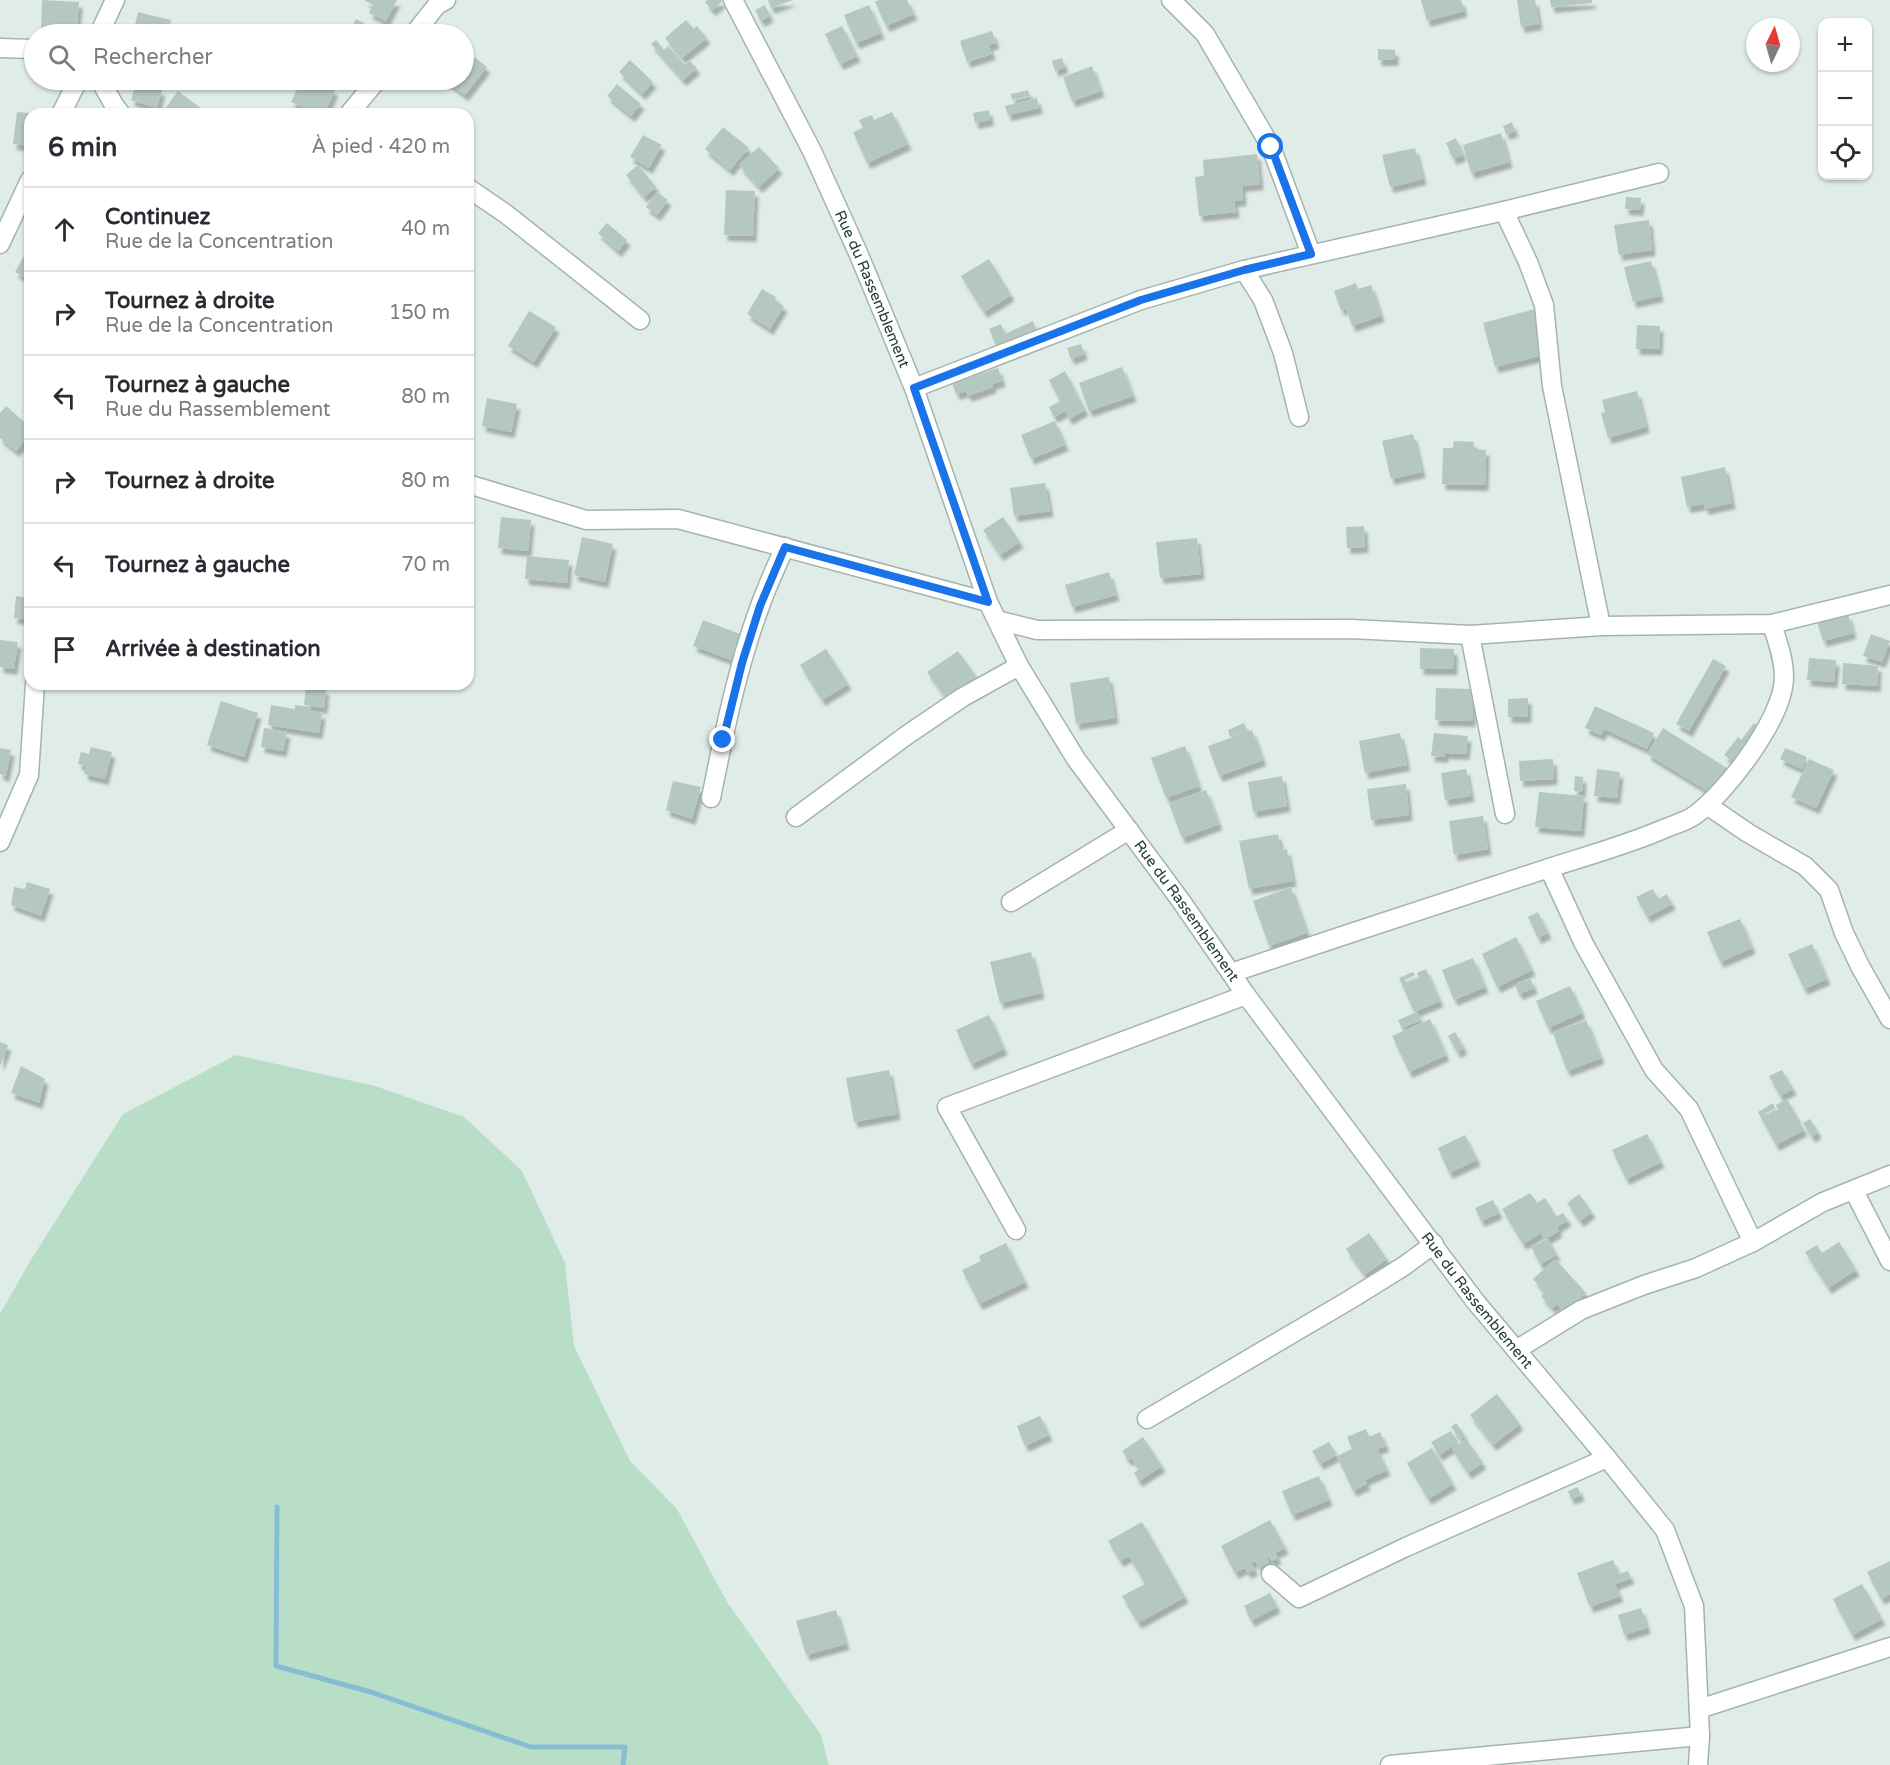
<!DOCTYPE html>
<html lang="fr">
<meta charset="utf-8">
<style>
body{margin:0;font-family:"Varela Round",sans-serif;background:#f2f2f3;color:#2b2b33}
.controls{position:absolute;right:18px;top:18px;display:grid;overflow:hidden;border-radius:12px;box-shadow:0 2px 4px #0004}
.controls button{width:54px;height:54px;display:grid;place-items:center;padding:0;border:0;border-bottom:2px solid #e1e1e2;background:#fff;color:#2b2b33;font:30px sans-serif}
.compass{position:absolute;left:1746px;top:18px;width:54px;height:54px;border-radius:50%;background:#fff;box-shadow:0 2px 4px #0004;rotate:5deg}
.stop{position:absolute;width:18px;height:18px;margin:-14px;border:4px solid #1a73e8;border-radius:50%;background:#fff}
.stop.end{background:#1a73e8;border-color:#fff;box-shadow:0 2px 6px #0008}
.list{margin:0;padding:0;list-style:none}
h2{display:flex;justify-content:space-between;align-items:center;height:78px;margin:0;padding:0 24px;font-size:26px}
h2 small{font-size:20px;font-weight:400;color:#7c7c81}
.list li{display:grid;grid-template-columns:39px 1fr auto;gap:18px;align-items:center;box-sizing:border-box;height:84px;padding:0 24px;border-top:2px solid #e1e1e2}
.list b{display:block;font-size:22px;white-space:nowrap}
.list p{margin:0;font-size:20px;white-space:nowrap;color:#7c7c81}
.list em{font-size:20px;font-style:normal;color:#7c7c81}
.icon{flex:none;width:33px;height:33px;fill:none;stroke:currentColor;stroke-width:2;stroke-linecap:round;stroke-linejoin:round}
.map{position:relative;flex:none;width:1890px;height:1765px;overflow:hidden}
.search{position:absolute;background:#fff;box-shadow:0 2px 4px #0004;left:24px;top:24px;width:450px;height:66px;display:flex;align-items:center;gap:15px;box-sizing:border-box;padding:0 21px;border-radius:33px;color:#7c7c81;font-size:22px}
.panel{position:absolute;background:#fff;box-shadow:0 2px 4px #0004;left:24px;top:108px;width:450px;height:582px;border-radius:18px}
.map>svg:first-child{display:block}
</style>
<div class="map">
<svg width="1890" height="1765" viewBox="0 0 1890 1765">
<defs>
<filter id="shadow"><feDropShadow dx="3.5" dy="6" stdDeviation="1.5" flood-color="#0004"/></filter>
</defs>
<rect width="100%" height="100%" fill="#e0ece8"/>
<!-- green -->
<path fill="#b8dec7" d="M236,1055L375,1086L464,1117L522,1171L565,1263L574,1346L630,1461L677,1509L727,1602L821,1735L829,1765H0V1314L29,1263L123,1114Z"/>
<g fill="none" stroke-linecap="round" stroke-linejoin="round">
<!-- stream -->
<path stroke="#85bdd4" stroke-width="5" d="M277,1507L276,1666L371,1692L531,1747H625L623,1765"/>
</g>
<!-- building -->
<path fill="#b5c7c1" filter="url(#shadow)" d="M42,0L79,2L77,27L56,26V34H41Z
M364,0H397L386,21L369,13L373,5Z
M708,0H721L722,2L712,10L705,2Z
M768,0H793L771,8Z
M879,0H907L914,14L886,26L875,2Z
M1421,0H1461L1464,11L1427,21Z
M1517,0H1535L1539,24L1521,27Z
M1550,0H1592V3L1551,7Z
M765,5L770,16L761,21L755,10Z
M869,5L881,33L856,43L844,15Z
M138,12L171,20L168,34H133Z
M356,19L384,34H348Z
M686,20L694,29L697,26L707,38L682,58L665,38Z
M842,26L857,56L840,64L825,34Z
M992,31L996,43L989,45L992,54L967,62L960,41Z
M656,40L664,50L668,46L685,65L690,61L697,68L683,80L651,44Z
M464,49L487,67L465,95L444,80H464Z
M1378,49L1395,50V60H1378Z
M1062,58L1065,67L1055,71L1052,61Z
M630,60L653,82L642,94L619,72Z
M1092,66L1101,91L1072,101L1063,77Z
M301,80H311L335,90L324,114H319L291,102Z
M136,83L162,90L157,108L131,100Z
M617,84L641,104L631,116L607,96Z
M1028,90L1030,96L1012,100L1011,94Z
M178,91L206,112L205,114H161Z
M1037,98L1039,108L1008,115L1005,106Z
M989,110L990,120L975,123L973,113Z
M17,112L30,113V146L13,144Z
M892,112L908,144L867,163L853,132L863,128L859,120L872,115L874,120Z
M1512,122L1515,131L1506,134L1503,126Z
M723,127L749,148L730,170L705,149Z
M1501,133L1509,162L1471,173L1463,145Z
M643,135L662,145L649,168L630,157Z
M1456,138L1463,155L1453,159L1446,143Z
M759,147L779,168L759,187L739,165Z
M1415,148L1423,179L1390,187L1382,155Z
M1257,154L1260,184L1242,186L1243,200L1234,201L1236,212L1199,216L1195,177L1204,176L1203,160Z
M638,165L656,187L644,197L626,175Z
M726,190L755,191L753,236L724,235Z
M657,192L668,200L657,215L646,207Z
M1626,197L1641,198L1640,210L1625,209Z
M1649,220L1652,250L1619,255L1614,225Z
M607,223L627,240L618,251L598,233Z
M28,249L30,250V281L15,272Z
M989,259L1011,295L984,312L961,276Z
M1651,261L1660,296L1633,302L1624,267Z
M1356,283L1358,289L1371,285L1381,316L1352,326L1346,308L1341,310L1334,291Z
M762,289L776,297L775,300L784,306L770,329L747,314Z
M1535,309L1547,354L1495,367L1483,323Z
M529,311L556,327L534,362L508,346Z
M1033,321L1038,333L998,350L989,329L1001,324L1005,334Z
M1637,325L1660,326L1659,349H1636Z
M1081,344L1084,354L1071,359L1067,348Z
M1122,367L1133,396L1089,411L1079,383Z
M998,368L1002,381L992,384L993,387L968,396L966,391L956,394L952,383Z
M1065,371L1085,410L1069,419L1065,411L1054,417L1049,407L1060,401L1049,380Z
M1637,391L1646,427L1608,438L1601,413L1605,412L1602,400Z
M487,398L517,404L511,432L482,426Z
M6,406L30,427V435L16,451L0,438V413Z
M1055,421L1065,445L1031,459L1021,435Z
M1413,434L1422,472L1391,479L1382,441Z
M1454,441L1474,442V449L1486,450L1485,485L1442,484L1443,448H1453Z
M1725,467L1732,503L1705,509L1704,504L1687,507L1681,477Z
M1045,483L1050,511L1014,516L1010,488Z
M501,517L531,520L528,551L498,548Z
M1003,517L1020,542L1000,555L983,530Z
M1364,526L1365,547L1347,548L1346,527Z
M582,537L613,544L605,582L574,575Z
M1197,538L1201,574L1160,578L1156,542Z
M527,556L569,560L567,583L525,579Z
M1109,572L1116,595L1072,607L1065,585Z
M16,596L30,598V619L14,618Z
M1848,614L1853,633L1823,641L1817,622Z
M703,620L743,635L734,661L693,646Z
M1871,634L1890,641L1882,662L1863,656Z
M0,640L18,642L14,669L0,667Z
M1420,648L1454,649V669H1420Z
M826,649L848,684L822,700L800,665Z
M958,651L979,680L948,701L927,672Z
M1809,658L1836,660L1834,682L1807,680Z
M1713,659L1726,666L1689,731L1676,724Z
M1843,663L1878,666L1877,686L1842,684Z
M1109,677L1115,718L1076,724L1070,683Z
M306,686L326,689L324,708L304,705Z
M1436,688L1473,689L1472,721L1435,720Z
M1528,698V717H1508V699Z
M221,701L258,713L244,757L207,745Z
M271,705L295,709V705L311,707L310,711L322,713L319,733L268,725Z
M1595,706L1654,733L1647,749L1604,729L1601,735L1585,728Z
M1244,723L1247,730L1230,737L1228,730Z
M1754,723L1759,727L1732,761L1724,755L1738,737L1741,740Z
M264,728L287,732L283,751L261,747Z
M1663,728L1727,768L1711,793L1647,754Z
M1252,730L1263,760L1219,776L1208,746Z
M1400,733L1407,765L1365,773L1359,741Z
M1434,733L1468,736L1466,754L1445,753V757L1431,756Z
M1185,746L1199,786L1166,798L1151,758Z
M91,747L112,752L105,779L84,774L86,766L78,764L81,752L89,754Z
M0,748L11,750L6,776L0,774Z
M1785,748L1807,757L1802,769L1780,759Z
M1553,759L1554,779L1520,781L1519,761Z
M1809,759L1834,770L1816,808L1791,797Z
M1466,769L1471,796L1445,800L1441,773Z
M1597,769L1620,772L1617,798L1594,796Z
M1282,776L1287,806L1253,812L1248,782Z
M1575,776L1583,777L1582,792L1574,791Z
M673,781L701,787L692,819L666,810Z
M1406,784L1409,815L1371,820L1367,789Z
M1206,790L1219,824L1182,838L1169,804Z
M1539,792L1584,796L1581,831L1535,827Z
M1483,816L1488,849L1454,855L1449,821Z
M1278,834L1281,850L1287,849L1293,881L1249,889L1239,841Z
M27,882L50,889L41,916L11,905L14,887L25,889Z
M1291,887L1307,933L1269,946L1253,901Z
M1653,889L1658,899L1667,894L1672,904L1647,917L1636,897Z
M1538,912L1548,933L1538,938L1528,917Z
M1740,919L1752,948L1720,962L1707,932Z
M1516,937L1532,970L1497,987L1482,954Z
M1812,944L1827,979L1804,989L1788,954Z
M1031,952L1041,993L1000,1003L990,962Z
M1473,958L1485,987L1454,1000L1442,970Z
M1426,969L1440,1001L1414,1012L1399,978L1413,972L1415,975L1405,980L1407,983L1419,978L1417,973Z
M1530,978L1534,988L1519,994L1515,985Z
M1570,986L1582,1013L1548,1028L1536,1001Z
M1417,1012L1421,1020L1402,1028L1398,1020Z
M989,1015L1004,1049L971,1064L956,1030Z
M1430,1019L1446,1055L1409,1072L1392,1036Z
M1586,1020L1601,1058L1567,1071L1553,1033Z
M1455,1032L1464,1048L1457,1052L1448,1036Z
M0,1042L8,1045L0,1066Z
M21,1066L45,1079L39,1103L11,1093Z
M889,1070L897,1114L854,1122L846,1078Z
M1782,1070L1793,1089L1780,1096L1769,1076Z
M1787,1099L1804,1130L1776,1145L1758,1112L1773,1103L1775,1108L1765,1114L1766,1117L1778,1110L1776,1105Z
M1810,1119L1818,1132L1812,1137L1803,1123Z
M1647,1134L1661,1162L1626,1179L1612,1150Z
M1465,1135L1477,1160L1449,1173L1438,1148Z
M1530,1193L1537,1203L1545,1198L1556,1217L1563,1213L1568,1220L1557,1227L1559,1231L1544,1240L1541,1233L1523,1244L1502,1209Z
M1579,1194L1592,1212L1580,1221L1567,1203Z
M1493,1200L1499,1213L1481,1221L1475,1208Z
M1369,1233L1387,1259L1364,1275L1346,1249Z
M1548,1239L1557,1255L1540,1264L1531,1247Z
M1839,1242L1856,1270L1828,1288L1805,1252L1817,1245L1822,1253Z
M1006,1243L1025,1282L979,1304L962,1270L981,1261L979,1256Z
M1555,1259L1586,1293L1564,1312L1557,1304L1552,1308L1541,1296L1545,1292L1533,1279Z
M1497,1394L1520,1424L1493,1445L1470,1415Z
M1040,1416L1049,1435L1025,1446L1017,1426Z
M1456,1423L1465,1436L1461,1440L1451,1427Z
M1366,1429L1369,1437L1380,1432L1386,1446L1377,1449L1387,1470L1365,1480L1367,1484L1353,1491L1337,1456L1352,1449L1347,1437Z
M1451,1431L1458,1443L1439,1455L1431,1442Z
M1143,1437L1162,1466L1139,1481L1134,1473L1139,1469L1131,1458L1128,1460L1122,1451Z
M1466,1439L1483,1463L1468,1473L1452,1449Z
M1329,1442L1337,1455L1320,1464L1312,1451Z
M1432,1448L1453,1484L1428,1499L1407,1463Z
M1319,1476L1329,1500L1292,1515L1282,1491Z
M1578,1487L1581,1495L1571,1499L1568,1491Z
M1270,1520L1285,1548L1275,1553L1278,1558L1272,1561L1269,1557L1267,1558L1269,1562L1259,1568L1255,1561L1251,1563L1255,1569L1248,1573L1245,1568L1235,1573L1221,1546Z
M1142,1522L1185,1597L1138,1623L1122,1596L1145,1584L1129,1556L1120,1561L1108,1541Z
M1613,1560L1619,1574L1628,1571L1631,1578L1615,1584L1620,1596L1590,1607L1577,1573Z
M1890,1561V1594L1881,1599L1867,1572Z
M1862,1584L1882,1619L1852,1635L1833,1599Z
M1270,1593L1277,1607L1251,1621L1244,1606Z
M1641,1608L1647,1628L1624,1635L1618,1615Z
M836,1610L846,1644L806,1655L796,1621Z"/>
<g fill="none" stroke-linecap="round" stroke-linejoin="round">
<!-- minor casing -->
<g stroke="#a3b4b0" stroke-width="21">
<g id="minor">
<path id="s1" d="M733,0L812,151L859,255L914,388L988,602L1019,666L1076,759L1181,901L1246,995L1475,1301L1607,1458L1665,1530L1694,1606L1700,1736L1698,1765"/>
<path d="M1171,0L1205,34L1271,147L1311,254"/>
<path d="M99,34L115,0"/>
<path d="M414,34L437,5L446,0"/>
<path d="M0,48L34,49"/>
<path d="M100,80L114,105L121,114"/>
<path d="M61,114L78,80"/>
<path d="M349,114L377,80"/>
<path d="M468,188L506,214L640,320"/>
<path d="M1504,211L1528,262L1544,305L1552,386L1601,626"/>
<path d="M0,244L30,180"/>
<path d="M1244,270L1263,300L1283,353L1299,417"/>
<path d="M914,388L1141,300L1244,270L1504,211L1659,173"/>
<path d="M468,484L586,520L678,519L988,602"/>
<path d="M997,620L1037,630L1351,629L1470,635L1601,626L1772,624L1890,595"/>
<path d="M1470,635L1505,814"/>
<path d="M711,798C724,733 737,668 760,606C767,586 776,567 785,547"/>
<path d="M1707,805L1748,833L1805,866L1829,890L1844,933L1861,968L1890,1019"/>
<path d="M796,817L907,735L963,697L1019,666"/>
<path d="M0,842L29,775L35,684"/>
<path d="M1549,868L1584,944L1654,1070L1689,1109L1753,1242"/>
<path d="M1011,902L1129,830"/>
<path d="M1231,973C1336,938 1440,903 1546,869C1586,856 1627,845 1666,828C1676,824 1687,821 1695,815C1727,792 1784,717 1784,677C1784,658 1777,641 1772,624"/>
<path d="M1854,1191L1890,1261"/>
<path d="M1016,1230L947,1107L1246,995"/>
<path d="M1516,1350L1581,1310L1644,1285L1696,1268L1753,1242L1823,1202L1890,1175"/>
<path d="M1147,1419L1351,1299L1404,1266L1434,1244"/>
<path d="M1271,1574L1299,1598L1406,1547L1607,1458"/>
<path d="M1699,1709L1890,1647"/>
<path d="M1390,1765L1700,1736"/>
</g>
</g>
<!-- minor -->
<use href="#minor" stroke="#fff" stroke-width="18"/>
</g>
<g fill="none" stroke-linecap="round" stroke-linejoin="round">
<!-- route -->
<path stroke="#1a73e8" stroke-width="8" d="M723,740L742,663L760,606L785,547L988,602L914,388L1141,300L1244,270L1311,254L1271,147"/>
</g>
<g text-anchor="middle" stroke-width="4.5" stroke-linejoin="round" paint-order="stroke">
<!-- street labels -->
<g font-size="15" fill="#203d39" stroke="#f1f8f5">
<text dy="5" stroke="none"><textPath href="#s1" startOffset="321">Rue du Rassemblement</textPath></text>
<text dy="5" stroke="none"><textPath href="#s1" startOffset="1023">Rue du Rassemblement</textPath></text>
<text dy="5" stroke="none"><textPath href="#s1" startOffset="1509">Rue du Rassemblement</textPath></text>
</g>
</g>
</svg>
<div class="controls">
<button>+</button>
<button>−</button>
<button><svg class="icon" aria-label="locate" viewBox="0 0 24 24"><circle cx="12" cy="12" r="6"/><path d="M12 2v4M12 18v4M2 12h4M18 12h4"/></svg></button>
</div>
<svg class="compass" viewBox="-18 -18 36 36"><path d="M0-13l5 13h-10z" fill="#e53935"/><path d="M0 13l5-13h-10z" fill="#7c7c81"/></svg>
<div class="stop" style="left:1271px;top:147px"></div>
<div class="stop end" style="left:723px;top:740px"></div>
<div class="search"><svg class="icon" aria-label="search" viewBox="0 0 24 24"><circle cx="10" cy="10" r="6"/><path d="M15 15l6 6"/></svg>Rechercher</div>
<section class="panel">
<h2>6 min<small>À pied · 420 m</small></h2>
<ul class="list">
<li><svg class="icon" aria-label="ahead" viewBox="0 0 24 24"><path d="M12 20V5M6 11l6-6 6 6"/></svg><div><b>Continuez</b><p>Rue de la Concentration</p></div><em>40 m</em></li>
<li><svg class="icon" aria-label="right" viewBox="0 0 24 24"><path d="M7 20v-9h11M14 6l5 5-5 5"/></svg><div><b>Tournez à droite</b><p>Rue de la Concentration</p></div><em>150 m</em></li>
<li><svg class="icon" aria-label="left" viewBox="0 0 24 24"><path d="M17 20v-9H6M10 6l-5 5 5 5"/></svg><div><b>Tournez à gauche</b><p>Rue du Rassemblement</p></div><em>80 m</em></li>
<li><svg class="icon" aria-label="right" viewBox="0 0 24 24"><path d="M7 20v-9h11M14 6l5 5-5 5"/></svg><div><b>Tournez à droite</b></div><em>80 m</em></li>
<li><svg class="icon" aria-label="left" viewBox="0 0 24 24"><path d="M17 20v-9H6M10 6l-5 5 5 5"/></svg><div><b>Tournez à gauche</b></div><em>70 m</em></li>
<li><svg class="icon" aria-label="arrive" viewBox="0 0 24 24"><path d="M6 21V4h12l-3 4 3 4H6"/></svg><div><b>Arrivée à destination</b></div></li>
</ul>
</section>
</div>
